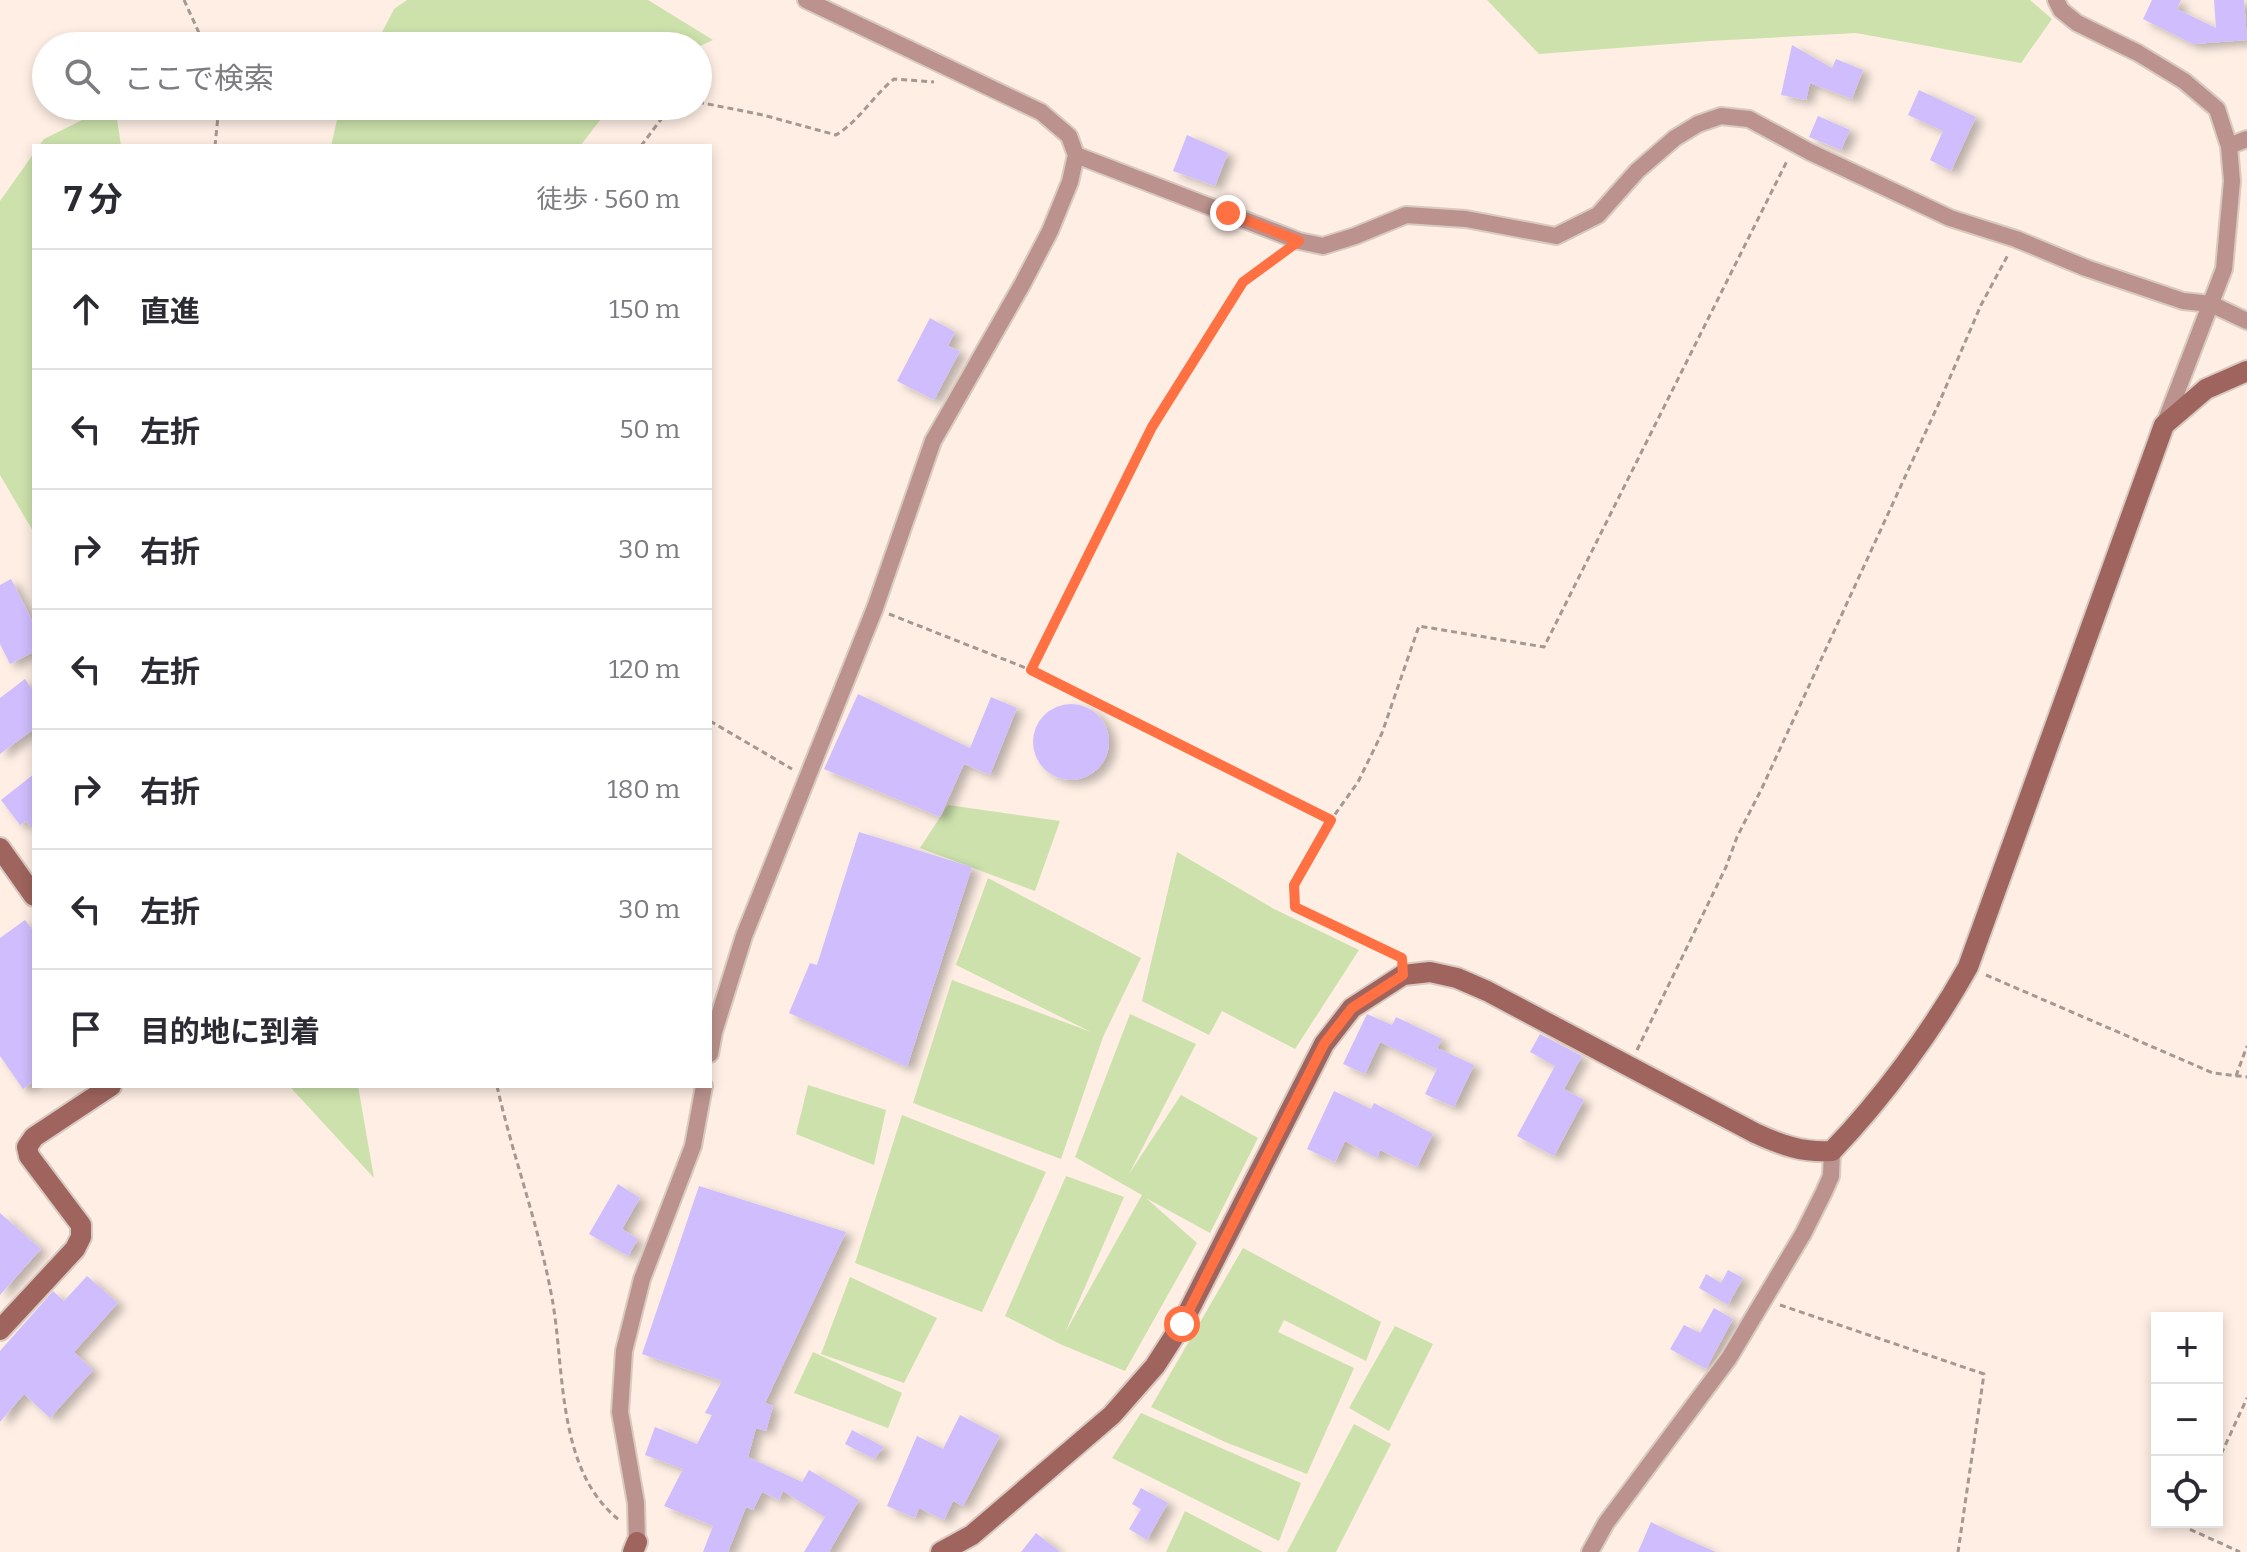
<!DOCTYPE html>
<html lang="ja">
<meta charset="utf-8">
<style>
body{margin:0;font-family:Bitter,"Noto Sans JP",serif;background:#f7f7f7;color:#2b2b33}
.controls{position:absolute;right:24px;bottom:24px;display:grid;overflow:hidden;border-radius:0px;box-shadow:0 4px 12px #0003}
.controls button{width:72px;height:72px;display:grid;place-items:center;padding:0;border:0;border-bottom:2px solid #e1e1e2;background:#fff;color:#2b2b33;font:40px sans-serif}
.stop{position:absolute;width:24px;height:24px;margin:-18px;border:6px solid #ff7043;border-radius:50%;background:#fff}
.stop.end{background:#ff7043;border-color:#fff;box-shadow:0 2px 8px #0008}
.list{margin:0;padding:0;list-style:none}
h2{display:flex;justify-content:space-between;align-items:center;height:104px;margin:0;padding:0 32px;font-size:34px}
h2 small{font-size:26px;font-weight:400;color:#7c7c81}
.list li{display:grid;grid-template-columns:52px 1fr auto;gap:24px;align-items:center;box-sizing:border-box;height:120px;padding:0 32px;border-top:2px solid #e1e1e2}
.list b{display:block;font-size:30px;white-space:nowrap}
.list em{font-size:26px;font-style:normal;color:#7c7c81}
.icon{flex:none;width:44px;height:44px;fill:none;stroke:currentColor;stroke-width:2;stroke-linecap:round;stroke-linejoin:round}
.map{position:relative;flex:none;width:2247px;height:1552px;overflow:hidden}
.search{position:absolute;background:#fff;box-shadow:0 4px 12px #0003;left:32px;top:32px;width:680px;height:88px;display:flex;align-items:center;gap:20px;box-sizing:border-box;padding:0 28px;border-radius:44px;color:#7c7c81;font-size:30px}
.panel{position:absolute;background:#fff;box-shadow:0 4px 12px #0003;left:32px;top:144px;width:680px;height:944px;border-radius:0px}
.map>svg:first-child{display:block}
</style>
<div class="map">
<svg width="2247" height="1552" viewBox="0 0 2247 1552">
<defs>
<filter id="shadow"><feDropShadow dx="7" dy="4.5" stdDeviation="4" flood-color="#0004"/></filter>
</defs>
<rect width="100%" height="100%" fill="#feeee4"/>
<!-- green -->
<path fill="#cce1ac" d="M407,0H648L713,40L698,47L375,46L394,9Z
M1487,0H2030L2052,19L2021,63L1856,33L1709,41L1539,54Z
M110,106H115L121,146H39L44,139Z
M344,106H611L580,146H331L337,120Z
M34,153V533L0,475V201Z
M948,805L1060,821L1035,891L920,848Z
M1177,852L1274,909L1359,950L1295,1049L1222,1011L1209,1035L1142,1001Z
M988,878L1141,958L1103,1037L1061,1159L913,1103L952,980L1091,1032L956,965Z
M1130,1014L1196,1044L1129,1174L1181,1095L1258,1138L1210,1233L1146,1198L1197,1243L1125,1371L1060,1344L1005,1316L1066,1176L1124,1197L1065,1333L1142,1195L1075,1157Z
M808,1085L886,1110L874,1165L796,1134Z
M291,1086H358L374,1178L291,1088Z
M902,1115L1046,1172L982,1312L855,1263Z
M1243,1248L1381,1322L1366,1361L1284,1320L1278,1332L1354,1368L1307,1474L1225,1442L1151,1407Z
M850,1277L937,1318L904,1383L821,1354Z
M1395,1326L1433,1344L1389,1431L1349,1408Z
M813,1352L902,1393L888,1428L794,1393Z
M1141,1413L1301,1483L1279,1541L1112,1458Z
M1354,1424L1391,1444L1336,1552H1287Z
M1185,1511L1263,1552H1166Z"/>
<!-- building -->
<path fill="#cfbdfd" filter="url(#shadow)" d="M2152,0H2181L2177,9L2216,28L2214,0H2244L2247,40L2193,44L2143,19Z
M1792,45L1832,68L1836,59L1863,70L1852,99L1810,83L1806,100L1781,95Z
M1919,90L1976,117L1951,171L1930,160L1943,131L1908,115Z
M1818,116L1850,130L1841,150L1809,137Z
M1187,135L1228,153L1215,186L1173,171Z
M930,318L955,332L948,346L960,351L934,400L897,381Z
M11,579L34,624V652L10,664L0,644V585Z
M25,679L34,692V729L0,754V698Z
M858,694L970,748L991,697L1017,708L990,775L964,764L940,817L824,769Z
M1033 742a38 38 0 1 1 76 0a38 38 0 1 1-76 0Z
M34,774V831L26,821L20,825L1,800Z
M859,832L972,867L907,1067L789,1013L810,963L817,965Z
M25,920L34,932V1081L23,1089L0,1056V938Z
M1367,1014L1392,1025L1396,1017L1442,1039L1437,1048L1474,1065L1454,1107L1425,1094L1437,1069L1380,1042L1365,1074L1343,1064Z
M1540,1034L1582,1056L1564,1089L1584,1100L1554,1156L1517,1136L1555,1066L1530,1052Z
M1334,1091L1371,1109L1374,1103L1433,1134L1417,1167L1380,1150L1377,1158L1345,1141L1335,1162L1307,1149Z
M618,1184L640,1198L622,1229L638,1239L628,1256L589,1234Z
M699,1186L846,1232L765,1403L773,1406L766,1431L756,1428L748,1457L802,1482L809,1470L859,1500L829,1552H804L825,1517L783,1491L779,1500L762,1492L753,1510L746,1507L728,1552H703L713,1526L664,1506L683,1469L645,1455L655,1427L697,1444L712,1415L705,1413L722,1381L642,1354Z
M0,1213L41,1249L0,1295Z
M1728,1270L1743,1278L1728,1305L1699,1288L1706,1274L1721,1283Z
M87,1276L118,1303L74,1352L93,1370L50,1418L24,1394L0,1422V1351L53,1291L64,1301Z
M1714,1308L1733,1319L1706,1369L1670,1349L1684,1325L1700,1333Z
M960,1415L1000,1436L963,1506L953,1501L944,1520L919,1508L915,1518L887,1506L917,1436L943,1449Z
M852,1430L884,1447L874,1459L845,1444Z
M1141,1488L1168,1503L1147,1540L1129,1529L1141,1509L1132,1504Z
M1651,1522L1677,1535L1716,1552H1638Z
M1036,1533L1060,1552H1021Z"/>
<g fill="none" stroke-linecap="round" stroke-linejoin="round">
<!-- street casing -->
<g stroke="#d8cac1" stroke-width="20">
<path id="street" d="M2056,0L2061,10L2077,23L2138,53L2184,81L2217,109L2229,146L2232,181L2224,269L2164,425
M2229,146L2247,139
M1076,155L1299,241L1323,246L1355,236L1406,215L1466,219L1556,236L1598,215L1637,171L1675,138L1698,124L1721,116L1749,119L1810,152L1950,218L2016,239L2086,268L2183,301L2211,304L2247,321
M710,1054L714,1032L744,936L875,608L933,441L1023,283L1050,231L1070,182L1076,155L1069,136L1041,112L806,0
M637,1542L636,1503L620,1412L624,1351L642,1279L693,1146L704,1086
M1590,1552L1606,1523L1729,1358L1803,1234L1824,1192L1831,1176L1832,1151"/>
</g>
<!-- secondary casing -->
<g stroke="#d8cac1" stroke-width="24">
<path id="secondary" d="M0,848L34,896
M0,1330L75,1249L81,1237V1225L29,1156L27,1147L34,1137L111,1086
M633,1552L637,1542
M941,1552L972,1535L1112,1415L1155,1366L1182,1324L1324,1044L1352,1008L1403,975L1430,972L1457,978L1487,991L1755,1133C1781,1145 1803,1153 1832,1151C1882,1099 1933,1030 1968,967L2164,425L2206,389L2247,371"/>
</g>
<!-- path -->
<path stroke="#a49891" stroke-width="3" stroke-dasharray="6 4" stroke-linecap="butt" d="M184,0L205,46
M698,102L763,115L836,135C860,120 873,96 894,79L934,82
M215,146L219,106
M641,146L671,106
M889,614L1031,670L1331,820
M1031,670L1152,427L1243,282L1283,252
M710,721L792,769
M1400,957L1295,907L1294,885L1331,820L1358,782L1382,733L1419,626L1544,647L1788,159
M1986,975L2213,1073L2247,1077
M1637,1050L1726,867L1737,837L1762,788L1939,403L1981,305L2009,253
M2236,1076L2247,1046
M497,1086C513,1157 539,1226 552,1298C565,1368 556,1469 618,1519
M1780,1305L1984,1374L1958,1552
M2217,1463L2247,1398
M2190,1522L2187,1528L2240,1552"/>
<!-- street -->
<use href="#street" stroke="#bb928d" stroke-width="16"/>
<!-- secondary -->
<use href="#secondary" stroke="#9e645d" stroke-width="20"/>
</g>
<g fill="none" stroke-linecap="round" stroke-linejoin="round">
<!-- route -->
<path stroke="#ff7043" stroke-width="10" d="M1182,1324L1324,1044L1352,1008L1403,975L1402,958L1295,907L1294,885L1331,820L1031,670L1152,427L1243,282L1299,241L1228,213"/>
</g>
</svg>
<div class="controls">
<button>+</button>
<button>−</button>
<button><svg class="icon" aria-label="locate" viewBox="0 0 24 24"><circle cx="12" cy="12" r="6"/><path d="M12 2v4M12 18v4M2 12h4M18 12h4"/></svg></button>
</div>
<div class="stop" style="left:1182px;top:1324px"></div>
<div class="stop end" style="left:1228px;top:213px"></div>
<div class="search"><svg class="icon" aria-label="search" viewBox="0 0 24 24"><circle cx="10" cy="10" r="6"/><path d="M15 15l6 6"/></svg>ここで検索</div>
<section class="panel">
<h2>7 分<small>徒歩 · 560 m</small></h2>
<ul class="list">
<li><svg class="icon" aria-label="ahead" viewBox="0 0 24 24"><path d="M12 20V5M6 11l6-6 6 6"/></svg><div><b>直進</b></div><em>150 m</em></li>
<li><svg class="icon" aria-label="left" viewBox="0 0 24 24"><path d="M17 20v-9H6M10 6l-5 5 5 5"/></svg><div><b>左折</b></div><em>50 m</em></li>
<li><svg class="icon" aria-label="right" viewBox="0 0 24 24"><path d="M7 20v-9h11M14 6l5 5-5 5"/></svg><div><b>右折</b></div><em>30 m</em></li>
<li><svg class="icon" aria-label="left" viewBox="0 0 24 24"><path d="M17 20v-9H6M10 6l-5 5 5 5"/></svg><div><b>左折</b></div><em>120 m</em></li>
<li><svg class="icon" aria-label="right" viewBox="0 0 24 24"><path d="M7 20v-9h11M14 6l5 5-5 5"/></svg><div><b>右折</b></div><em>180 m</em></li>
<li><svg class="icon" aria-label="left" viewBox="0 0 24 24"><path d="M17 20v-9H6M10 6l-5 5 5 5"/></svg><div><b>左折</b></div><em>30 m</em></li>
<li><svg class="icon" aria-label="arrive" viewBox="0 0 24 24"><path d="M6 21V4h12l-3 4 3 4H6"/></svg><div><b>目的地に到着</b></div></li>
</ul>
</section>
</div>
